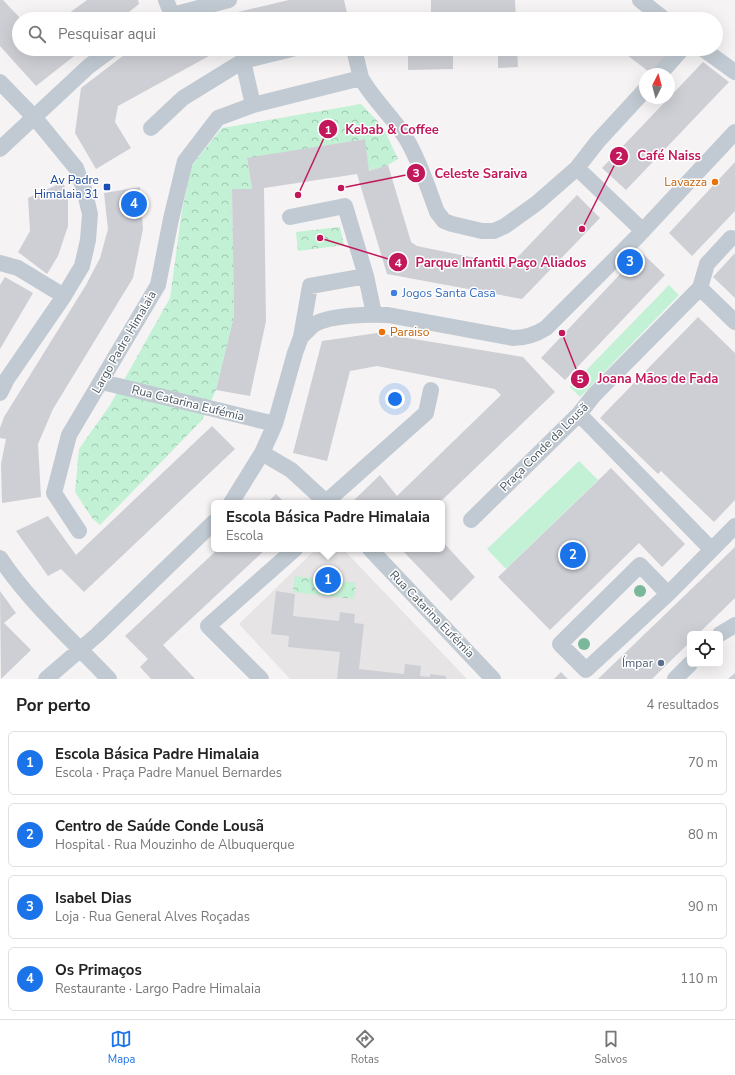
<!DOCTYPE html>
<html lang="pt">
<meta charset="utf-8">
<style>
body{margin:0;font-family:"Nunito Sans",sans-serif;background:#f6f6f6;color:#222}
.controls{position:absolute;right:12px;bottom:12px;display:grid;overflow:hidden;border-radius:6px;box-shadow:0 4px 16px #0002}
.controls button{width:36px;height:36px;display:grid;place-items:center;padding:0;border:0;border-bottom:1px solid #e0e0e0;background:#fff;color:#222;font:20px sans-serif}
.compass{position:absolute;left:639px;top:68px;width:36px;height:36px;border-radius:50%;background:#fff;box-shadow:0 4px 16px #0002;rotate:6deg}
.you{position:absolute;left:395px;top:399px;width:14px;height:14px;margin:-10px;border:3px solid #fff;border-radius:50%;background:#1a73e8;box-shadow:0 0 0 6px #1a73e833}
.badge{display:grid;place-items:center;width:26px;height:26px;border-radius:50%;background:#1a73e8;color:#fff;font-size:13px;font-weight:700}
.pin{position:absolute;translate:-50% -50%;border:2px solid #fff;box-shadow:0 1px 4px #0006}
.popup{position:absolute;left:211px;top:500px;width:234px;height:52px;box-sizing:border-box;display:grid;place-content:center;border-radius:6px;background:#fff;filter:drop-shadow(0 1px 3px #0005);font-size:13px;white-space:nowrap;color:#767676}
.popup b{font-size:15px;color:#222}
.popup::after{content:'';position:absolute;left:50%;top:100%;margin-left:-8px;border:8px solid transparent;border-top-color:#fff}
.list{margin:0;padding:0;list-style:none}
h2{display:flex;justify-content:space-between;align-items:center;height:52px;margin:0;padding:0 16px;font-size:17px}
h2 small{font-size:13px;font-weight:400;color:#767676}
.list li{display:grid;grid-template-columns:26px 1fr auto;gap:12px;align-items:center;box-sizing:border-box;height:64px;margin:0 8px 8px;padding:0 8px;border:1px solid #e0e0e0;border-radius:6px}
.list b{display:block;font-size:15px;white-space:nowrap}
.list p{margin:0;font-size:13px;white-space:nowrap;color:#767676}
.list em{font-size:13px;font-style:normal;color:#767676}
.icon{flex:none;width:22px;height:22px;fill:none;stroke:currentColor;stroke-width:2;stroke-linecap:round;stroke-linejoin:round}
.map{position:relative;flex:none;width:735px;height:679px;overflow:hidden}
.search{position:absolute;background:#fff;box-shadow:0 4px 16px #0002;left:12px;right:12px;top:12px;height:44px;display:flex;align-items:center;gap:10px;box-sizing:border-box;padding:0 14px;border-radius:22px;color:#767676;font-size:15px}
.sheet{height:340px;background:#fff}
nav{display:flex;justify-content:space-around;align-items:center;box-sizing:border-box;height:56px;border-top:1px solid #e0e0e0;background:#fff;font-size:11px;color:#767676}
nav a{display:grid;justify-items:center;gap:2px}
nav .on{color:#1a73e8}
.map>svg:first-child{display:block}
</style>
<div class="map">
<svg width="735" height="679" viewBox="0 0 735 679">
<defs>
<pattern id="forest-crowns" width="20" height="18" patternUnits="userSpaceOnUse"><rect width="20" height="18" fill="#c3f1d5"/><path d="M2 6a3 3 0 1 1 6 0M12 15a3 3 0 1 1 6 0" fill="none" stroke="#a0c6b0"/></pattern>
</defs>
<rect width="100%" height="100%" fill="#f5f3f3"/>
<!-- education -->
<path fill="#e6e4e5" d="M316,549H343L467,679H290L239,624Z"/>
<!-- grass -->
<path fill="#c3f1d5" d="M669,285L679,295L580,397L570,387Z
M579,461L598,480L506,569L487,549Z"/>
<!-- forest -->
<path fill="url(#forest-crowns)" d="M361,104L383,127L398,159L388,165L369,171L364,139L247,159L252,189H232L234,316L216,390L202,420L100,525L92,518L75,492L79,449L110,405L170,298L182,210L192,165L222,128Z
M340,227L344,245L298,251L296,232Z
M295,576L356,583L354,599L293,592Z"/>
<!-- building -->
<path fill="#cdcfd5" d="M0,0H3L21,19H19V49H83L36,86L0,46Z
M87,0H138L139,4L120,19H61Z
M289,0H344L348,17L340,19H208Z
M431,0H515L516,19H431Z
M626,13L633,19H622Z
M132,49H231L209,56L118,106L115,122L131,148L96,169L75,133L81,88Z
M408,49H453V69L408,70Z
M498,49H517L518,67L498,68Z
M619,49H673L652,74Z
M703,62L729,82L626,190L602,168Z
M365,139L369,171L388,165L411,242L417,246L510,265L577,195L600,218L522,299L387,274L357,174L264,188L266,321L250,396L216,390L234,316L232,189H252L247,158Z
M735,162V211L692,256L669,233Z
M63,182L68,196V226L58,256L47,274L18,252L30,231L28,198Z
M140,187L143,229L133,278L53,409L38,444L41,497L2,503L1,464L6,439L0,438V428L4,417L86,285L100,258L108,229L104,193Z
M641,252L665,275L565,380L541,358Z
M735,253V298L713,277Z
M5,277L33,293L0,349V285Z
M698,317L735,353V500L714,522L661,471L658,474L600,418Z
M377,333L523,357L555,392L439,503H353L352,502L380,475L397,496L501,395L495,389L377,366L350,371L327,461L293,453L322,341Z
M212,426L235,449L84,592L61,569L48,576L16,531L48,516L76,555Z
M611,468L685,544L662,567L639,543L550,630L498,577Z
M276,494L285,503H267Z
M442,541L475,577L451,601L401,549H442Z
M735,547V598L698,634H690V642L652,679H598Z
M218,549H266L163,645L195,679H151L140,667L148,659L125,636Z
M0,591L16,613L4,623L31,650L1,679Z
M276,591L295,594L293,616L339,621L340,612L355,614L354,623L364,624L359,669L404,674L405,664L421,666L420,676L430,677V674L446,676V679H337L340,652L288,647L289,636L271,634Z
M561,672L568,679H554Z
M735,673V679H728Z"/>
<g fill="none" stroke-linecap="round" stroke-linejoin="round">
<!-- minor -->
<path stroke="#c1cad2" stroke-width="16" d="M166,0L172,15
M640,0L664,19
M165,19L172,15L229,0
M354,49L361,78
M703,49L735,72
M243,61L292,49
M660,74L682,49
M0,82L35,118L76,168L84,189L90,214L88,240L82,266L64,296L7,379L0,393
M151,128L183,98L243,61L253,105
M0,149L89,66L112,49
M577,168L643,231
M731,238L707,264L700,288L735,322
M0,263L18,268L64,296
M366,276L374,314
M301,337C306,333 310,327 315,324C331,315 369,314 388,315L513,338C526,338 535,335 546,328L636,238L735,132
M102,382L275,424
M579,414L711,549
M262,453L291,470L327,503
M326,502L426,413L431,390
M231,503L262,453L275,424L295,353L301,337L310,286L366,276L345,206L290,217
M471,520L579,414L594,395L700,288
M79,531L54,493L69,435L158,285L171,219L185,161L218,118L253,105L361,78C374,101 394,118 407,140C420,162 428,188 437,212L444,221L452,224L482,231H494L505,226L537,203L577,168L598,141L645,90
M370,549L493,679
M0,558C30,603 72,640 109,679
M668,594L640,565L560,644L586,670L668,594L735,526
M720,634L735,625
M46,679L97,635L214,522
M261,679L208,626L295,549
M675,679L690,664"/>
</g>
<!-- trees -->
<g fill="#7bb799">
<circle cx="640" cy="591" r="6"/>
<circle cx="584" cy="644" r="6"/>
</g>
<!-- markers -->
<g fill="#e8710a" stroke="#fff" stroke-width="1.5">
<circle cx="715" cy="182" r="4"/>
<circle cx="382" cy="332" r="4"/>
</g>
<rect fill="#1a4fb4" stroke="#fff" stroke-width="1.5" x="103" y="183" width="8" height="8" rx="2"/>
<circle fill="#3f7fe0" stroke="#fff" stroke-width="1.5" cx="394" cy="293" r="4"/>
<circle fill="#5c6f8a" stroke="#fff" stroke-width="1.5" cx="661" cy="663" r="4"/>
<g text-anchor="middle" stroke-width="3" stroke-linejoin="round" paint-order="stroke">
<!-- transit labels -->
<g font-size="12" fill="#164399" stroke="#fff" text-anchor="end">
<text x="99" y="184">Av Padre<tspan x="99" dy="14">Himalaia 31</tspan></text>
</g>
<!-- food labels -->
<g font-size="12" fill="#c56008" stroke="#fff" text-anchor="end">
<text x="707" y="186">Lavazza</text>
<text x="390" y="336" text-anchor="start">Paraiso</text>
</g>
<!-- shop labels -->
<g font-size="12" fill="#366cbe" stroke="#fff" text-anchor="start">
<text x="402" y="297">Jogos Santa Casa</text>
</g>
<!-- street labels -->
<g font-size="12" fill="#4a5661" stroke="#fff">
<text transform="translate(124 342) rotate(-60)" y="4">Largo Padre Himalaia</text>
<text transform="translate(188 403) rotate(14)" y="4">Rua Catarina Eufémia</text>
<text transform="translate(544 447) rotate(-45)" y="4">Praça Conde da Lousã</text>
<text transform="translate(432 614) rotate(46)" y="4">Rua Catarina Eufémia</text>
</g>
<!-- service labels -->
<g font-size="12" fill="#4e5e75" stroke="#fff" text-anchor="end">
<text x="653" y="667">Ímpar</text>
</g>
</g>
<!-- callouts -->
<path fill="none" stroke="#c2185b" stroke-width="1.5" d="M298 195L328 129M582 229L619 156M341 188L416 173M320 238L398 262M562 333L580 379"/>
<g fill="#c2185b" stroke="#fff" stroke-width="1.5">
<circle cx="298" cy="195" r="4"/>
<circle cx="582" cy="229" r="4"/>
<circle cx="341" cy="188" r="4"/>
<circle cx="320" cy="238" r="4"/>
<circle cx="562" cy="333" r="4"/>
<circle cx="328" cy="129" r="10"/>
<circle cx="619" cy="156" r="10"/>
<circle cx="416" cy="173" r="10"/>
<circle cx="398" cy="262" r="10"/>
<circle cx="580" cy="379" r="10"/>
</g>
<g font-size="12" text-anchor="middle" font-weight="bold" fill="#fff">
<text x="328" y="134">1</text>
<text x="619" y="160">2</text>
<text x="416" y="177">3</text>
<text x="398" y="267">4</text>
<text x="580" y="383">5</text>
</g>
<g font-size="13" text-anchor="middle" font-weight="bold" fill="#c2185b" stroke="#fff" stroke-width="3" stroke-linejoin="round" paint-order="stroke">
<text x="392" y="134">Kebab &amp; Coffee</text>
<text x="669" y="160">Café Naiss</text>
<text x="481" y="178">Celeste Saraiva</text>
<text x="501" y="267">Parque Infantil Paço Aliados</text>
<text x="658" y="383">Joana Mãos de Fada</text>
</g>
</svg>
<div class="controls">
<button><svg class="icon" aria-label="locate" viewBox="0 0 24 24"><circle cx="12" cy="12" r="6"/><path d="M12 2v4M12 18v4M2 12h4M18 12h4"/></svg></button>
</div>
<svg class="compass" viewBox="-18 -18 36 36"><path d="M0-13l5 13h-10z" fill="#e53935"/><path d="M0 13l5-13h-10z" fill="#767676"/></svg>
<div class="you"></div>
<div class="pin badge" style="left:328px;top:580px">1</div>
<div class="popup"><b>Escola Básica Padre Himalaia</b>Escola</div>
<div class="pin badge" style="left:573px;top:555px">2</div>
<div class="pin badge" style="left:630px;top:262px">3</div>
<div class="pin badge" style="left:134px;top:204px">4</div>
<div class="search"><svg class="icon" aria-label="search" viewBox="0 0 24 24"><circle cx="10" cy="10" r="6"/><path d="M15 15l6 6"/></svg>Pesquisar aqui</div>
</div>
<section class="sheet">
<h2>Por perto<small>4 resultados</small></h2>
<ul class="list">
<li><span class="badge">1</span><div><b>Escola Básica Padre Himalaia</b><p>Escola · Praça Padre Manuel Bernardes</p></div><em>70 m</em></li>
<li><span class="badge">2</span><div><b>Centro de Saúde Conde Lousã</b><p>Hospital · Rua Mouzinho de Albuquerque</p></div><em>80 m</em></li>
<li><span class="badge">3</span><div><b>Isabel Dias</b><p>Loja · Rua General Alves Roçadas</p></div><em>90 m</em></li>
<li><span class="badge">4</span><div><b>Os Primaços</b><p>Restaurante · Largo Padre Himalaia</p></div><em>110 m</em></li>
</ul>
</section>
<nav>
<a class="on"><svg class="icon" aria-label="map" viewBox="0 0 24 24"><path d="M3 6l6-2 6 2 6-2v14l-6 2-6-2-6 2zM9 4v14M15 6v14"/></svg>Mapa</a>
<a><svg class="icon" aria-label="directions" viewBox="0 0 24 24"><path d="M12 3l9 9-9 9-9-9zM9 14v-3h6M13 9l2 2-2 2"/></svg>Rotas</a>
<a><svg class="icon" aria-label="saved" viewBox="0 0 24 24"><path d="M7 4h10v16l-5-4-5 4z"/></svg>Salvos</a>
</nav>
